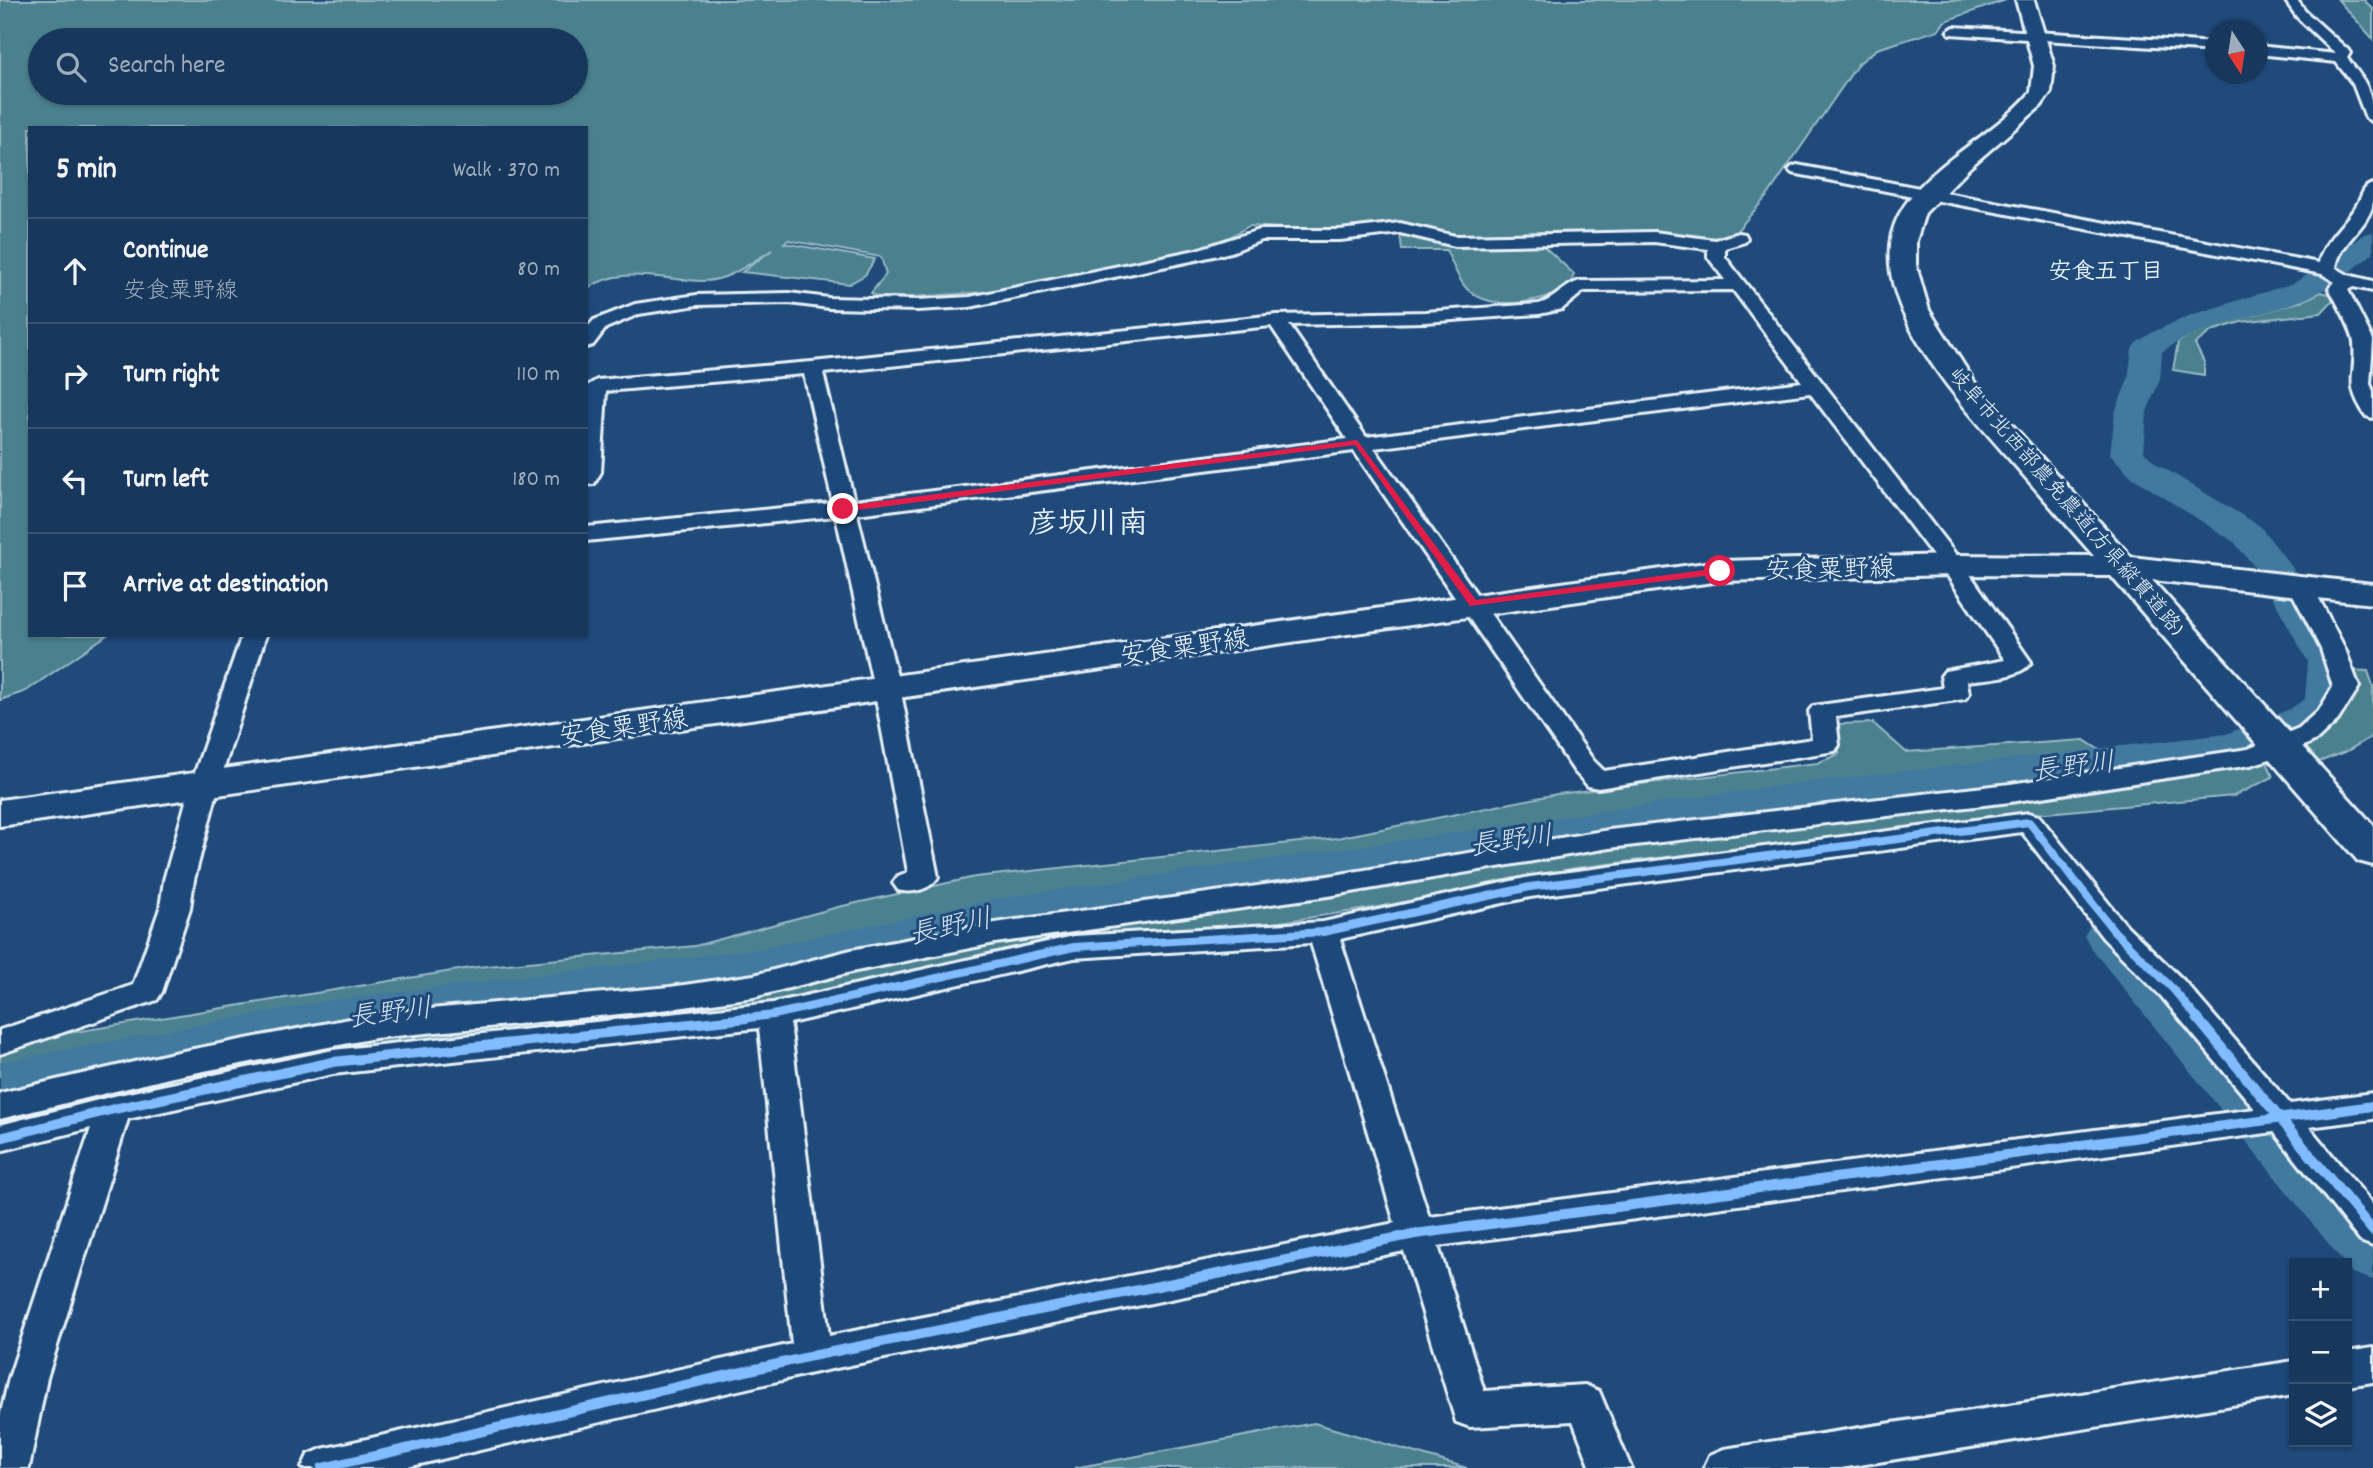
<!DOCTYPE html>
<meta charset="utf-8">
<style>
body{margin:0;font-family:Dekko,"Klee One",sans-serif;background:#244365;color:#f1f3f6}
.controls{position:absolute;right:21px;bottom:21px;display:grid;overflow:hidden;border-radius:0px;box-shadow:0 2px 5px #0004}
.controls button{width:63px;height:63px;display:grid;place-items:center;padding:0;border:0;border-bottom:2px solid #365272;background:#17385c;color:#f1f3f6;font:35px sans-serif}
.compass{position:absolute;left:2205px;top:21px;width:63px;height:63px;border-radius:50%;background:#17385c;box-shadow:0 2px 5px #0004;rotate:168deg}
.stop{position:absolute;width:21px;height:21px;margin:-16px;border:5px solid #e11d48;border-radius:50%;background:#fff}
.stop.end{background:#e11d48;border-color:#fff;box-shadow:0 2px 7px #0008}
.list{margin:0;padding:0;list-style:none}
h2{display:flex;justify-content:space-between;align-items:center;height:91px;margin:0;padding:0 28px;font-size:30px}
h2 small{font-size:23px;font-weight:400;color:#9eacbb}
.list li{display:grid;grid-template-columns:46px 1fr auto;gap:21px;align-items:center;box-sizing:border-box;height:105px;padding:0 28px;border-top:2px solid #365272}
.list b{display:block;font-size:26px;white-space:nowrap}
.list p{margin:0;font-size:23px;white-space:nowrap;color:#9eacbb}
.list em{font-size:23px;font-style:normal;color:#9eacbb}
.icon{flex:none;width:38px;height:38px;fill:none;stroke:currentColor;stroke-width:2;stroke-linecap:round;stroke-linejoin:round}
.map{position:relative;flex:none;width:2373px;height:1468px;overflow:hidden}
.search{position:absolute;background:#17385c;box-shadow:0 2px 5px #0004;left:28px;top:28px;width:560px;height:77px;display:flex;align-items:center;gap:18px;box-sizing:border-box;padding:0 24px;border-radius:38px;color:#9eacbb;font-size:26px}
.panel{position:absolute;background:#17385c;box-shadow:0 2px 5px #0004;left:28px;top:126px;width:560px;height:511px;border-radius:0px}
.map>svg:first-child{display:block}
</style>
<div class="map">
<svg width="2373" height="1468" viewBox="0 0 2373 1468">
<rect width="100%" height="100%" fill="#1f4a7a"/>
<filter id="ink" filterUnits="userSpaceOnUse"><feTurbulence type="fractalNoise" baseFrequency=".0143" numOctaves="2"/><feDisplacementMap in="SourceGraphic" scale="14" xChannelSelector="R" yChannelSelector="G"/><feConvolveMatrix kernelMatrix="1 2 1 2 8 2 1 2 1" color-interpolation-filters="sRGB"/></filter>
<g filter="url(#ink)">
<!-- green -->
<path fill="#4c818f" stroke="#9ab9c4" stroke-width="2" fill-rule="evenodd" d="M0,0H2006L1945,21L1939,30L1877,49L1858,64L1768,195L1735,233L1712,241L1537,240L1574,274L1569,290C1540,300 1494,314 1467,289C1458,280 1452,262 1446,250H1402L1399,226L1332,231L1249,226L1211,248L986,292L913,297H878L871,293L886,274L881,257L788,240L784,243L875,259L865,275L849,284L742,272L772,250C750,263 729,281 703,281C664,281 619,264 586,290V128H30V635H107L26,691L0,700ZM40,40H576V93H40Z
M2338,0H2364L2373,9V39Z
M2321,292L2337,296L2321,313L2241,322L2212,331L2195,344L2204,362V375L2173,370L2178,342L2212,323L2256,314L2302,301Z
M2347,670L2368,671L2373,686V732L2371,737L2347,751L2314,764L2299,751L2335,725L2354,699Z
M1873,723L1906,752L2084,740L2112,758L1791,796L978,909L760,958L426,998L251,1027L0,1076V1044L477,967L695,946L838,907L975,877L1337,838L1557,794L1817,763L1839,754V724Z
M2267,762L2273,777L2234,796L1981,819L1576,868L1373,908L1274,923L1104,940L951,972L644,1024L356,1048L46,1113L0,1128V1114L370,1034L939,952L1575,855Z
M1314,1423L1467,1468H1074Z"/>
<g fill="none" stroke-linecap="round" stroke-linejoin="round">
<!-- river -->
<path fill="#42799f" fill-rule="evenodd" d="M2373,232V253C2352,271 2331,288 2305,299C2257,318 2205,322 2162,352L2160,379L2147,412L2144,452L2157,464L2260,526L2292,567L2348,662L2346,704L2340,713L2320,727L2248,755L1776,814L993,931L757,983L331,1036L0,1102V1062L331,1000L757,949L993,899L1776,786L2226,734L2290,709L2305,699L2308,662L2258,571L2234,542L2133,478L2110,454L2115,412L2128,379L2132,349L2136,343L2153,332L2188,316L2294,283L2325,264L2364,234Z
M2108,919L2125,924L2373,1215V1280L2352,1273L2091,948L2084,936L2091,924Z"/>
<!-- street casing -->
<g stroke="#e8f1f8" stroke-width="6">
<path id="street" d="M2285,0H2297L2305,11L2348,50L2350,53L2347,58C2366,82 2373,91 2373,122L2366,118L2353,84L2336,62L2258,54V46L2336,54L2297,17Z
M1954,27L2216,43V51L1950,34L1948,31Z
M1797,165L2319,263C2322,241 2349,221 2359,201C2363,193 2364,186 2373,184C2373,191 2373,200 2372,207C2365,230 2339,243 2336,268L2348,275L2373,281V291L2353,287L2348,290L2373,340L2370,384L2373,391V418L2366,416C2343,382 2357,377 2354,343C2353,329 2336,302 2329,288L2335,282L2322,274L1792,173L1789,170L1792,167Z
M1400,223L1455,236L1654,232L1715,240L1739,233L1745,234L1747,238L1745,242L1725,248V257L1960,560L2031,662C2020,679 1986,678 1967,681L1969,694L1965,699L1836,717L1839,745L1835,751L1598,788L1588,786L1575,772L1354,451L857,514L900,688L938,877C930,890 912,894 898,890L893,883L898,876L908,872L874,688L836,516L586,541V527L833,503L804,374L606,391L601,472L594,484L586,485L587,386L597,380L812,362L1276,315L1425,312L1539,304C1555,300 1564,285 1580,281L1725,280L1708,257V249L1654,242L1455,246L1400,233L1340,240H1262L1231,252L1196,260L970,307L917,310L829,308L789,303L697,305L639,314L606,328L593,345L586,347V329L594,320L635,304L697,295L789,293L829,298L917,300L970,297L1196,250L1259,230H1340ZM1733,290L1802,382L1366,437L1289,325L1425,322L1539,314L1562,309L1584,291ZM1271,326L1347,439L854,501L823,373ZM1810,393L1943,569L2005,660L1945,671L1941,676L1943,688L1813,706L1809,711L1812,739L1604,771L1593,760L1374,448Z
M2300,578L2308,580L2312,585L2345,649L2359,687L2338,720L2318,739L2292,752L2251,765L2010,802L1609,848L1328,896L995,943L851,972L754,997L670,1009L375,1038L173,1077L0,1119V1093L173,1053L375,1014L670,987L754,975L851,950L995,923L1328,876L1609,830L2010,784L2248,749L2299,728L2320,709L2333,687L2321,649L2288,585L2292,580Z
M242,635H266L219,784L194,880L190,908L162,992L157,1000L0,1054V1030L133,985L160,908L164,880L191,784Z
M2029,813L2039,816L2125,924L2183,980L2290,1104L2373,1093V1119L2309,1127L2373,1205V1246L2360,1241L2274,1132L1438,1246L1484,1391L1585,1385L1599,1391L1631,1468H1591L1573,1421L1470,1427L1456,1422L1404,1251L812,1373L403,1468H302L308,1455L322,1449L792,1344L759,1028L333,1074L128,1119L47,1378L29,1468H0V1417L9,1378L91,1128L0,1151V1125L114,1096L333,1050L773,1003L1074,936L1323,922L1530,877ZM2022,832L2103,938L2161,996L2255,1109L1429,1217L1340,939L1530,897ZM1311,943L1395,1223L829,1336L790,1023L1074,958Z
M2373,1348V1382L2347,1386V1352Z
M2294,1361V1395L1841,1468H1704L1710,1455L1724,1449Z"/>
</g>
<!-- secondary casing -->
<g stroke="#e8f1f8" stroke-width="6">
<path id="secondary" d="M2016,0H2034L2054,66L2051,92L2041,106L1970,167L1925,213L1916,241V265L1929,310L1977,386L2131,557L2373,584V604L2152,580L2373,825V865L2358,861L2111,576L1952,575L1720,581L0,826V800L1720,561L1952,555L2094,556C2067,525 2040,494 2013,463C1965,408 1857,296 1899,215C1925,165 1996,135 2031,92L2034,66Z"/>
</g>
<!-- street -->
<use href="#street" fill="#1f4a7a" fill-rule="evenodd"/>
<!-- secondary -->
<use href="#secondary" fill="#1f4a7a" fill-rule="evenodd"/>
<!-- cycleway-far1 casing -->
<g stroke="#1f4a7a" stroke-width="12">
<path id="cycleway-far1" d="M731,1020L773,1015L1074,947L1323,932L1530,887L2029,822L2114,931L2172,988L2199,1020"/>
</g>
<!-- cycleway casing -->
<g stroke="#1f4a7a" stroke-width="14">
<path id="cycleway" d="M2197,1018L2373,1231
M0,1138L114,1109L333,1062L747,1018
M322,1468L812,1356L1415,1234L2373,1106"/>
</g>
<!-- cycleway-far1 -->
<use href="#cycleway-far1" stroke="#80bcff" stroke-width="8"/>
<!-- cycleway -->
<use href="#cycleway" stroke="#80bcff" stroke-width="10"/>
</g>
</g>
<!-- route -->
<path fill="#e11d48" d="M1357,440L1476,600L1720,568L1725,571L1720,574L1470,606L1355,445L843,512L838,509L843,506Z"/>
<g text-anchor="middle" stroke-width="6" stroke-linejoin="round" paint-order="stroke">
<!-- far-street labels -->
<g font-size="21" fill="#e8f1f8" stroke="#1f4a7a">
<text transform="translate(2067 501) rotate(49)" y="7">岐阜市北西部農免農道(方県縦貫道路)</text>
</g>
<!-- far-neighbourhood labels -->
<g font-size="23" font-weight="bold" fill="#e8f1f8" stroke="#1f4a7a">
<text x="2106" y="278">安食五丁目</text>
</g>
<!-- street labels -->
<g font-size="26" fill="#e8f1f8" stroke="#1f4a7a">
<text transform="translate(1830 568) rotate(-1)" y="9">安食粟野線</text>
<text transform="translate(1184 646) rotate(-8)" y="9">安食粟野線</text>
<text transform="translate(623 726) rotate(-8)" y="9">安食粟野線</text>
</g>
<!-- water labels -->
<g font-size="28" font-style="italic" fill="#cfdfeb" stroke="#1f4a7a">
<text transform="translate(2073 765) rotate(-7)" y="10">長野川</text>
<text transform="translate(1511 839) rotate(-8)" y="10">長野川</text>
<text transform="translate(950 925) rotate(-12)" y="10">長野川</text>
<text transform="translate(390 1011) rotate(-7)" y="10">長野川</text>
</g>
<!-- quarter labels -->
<g font-size="30" font-weight="bold" fill="#e8f1f8" stroke="#1f4a7a">
<text x="1088" y="532">彦坂川南</text>
</g>
</g>
</svg>
<div class="controls">
<button>+</button>
<button>−</button>
<button><svg class="icon" aria-label="layers" viewBox="0 0 24 24"><path d="M12 4l9 5-9 5-9-5zM3 14l9 5 9-5"/></svg></button>
</div>
<svg class="compass" viewBox="-18 -18 36 36"><path d="M0-13l5 13h-10z" fill="#e53935"/><path d="M0 13l5-13h-10z" fill="#9eacbb"/></svg>
<div class="stop" style="left:1720px;top:571px"></div>
<div class="stop end" style="left:843px;top:509px"></div>
<div class="search"><svg class="icon" aria-label="search" viewBox="0 0 24 24"><circle cx="10" cy="10" r="6"/><path d="M15 15l6 6"/></svg>Search here</div>
<section class="panel">
<h2>5 min<small>Walk · 370 m</small></h2>
<ul class="list">
<li><svg class="icon" aria-label="ahead" viewBox="0 0 24 24"><path d="M12 20V5M6 11l6-6 6 6"/></svg><div><b>Continue</b><p>安食粟野線</p></div><em>80 m</em></li>
<li><svg class="icon" aria-label="right" viewBox="0 0 24 24"><path d="M7 20v-9h11M14 6l5 5-5 5"/></svg><div><b>Turn right</b></div><em>110 m</em></li>
<li><svg class="icon" aria-label="left" viewBox="0 0 24 24"><path d="M17 20v-9H6M10 6l-5 5 5 5"/></svg><div><b>Turn left</b></div><em>180 m</em></li>
<li><svg class="icon" aria-label="arrive" viewBox="0 0 24 24"><path d="M6 21V4h12l-3 4 3 4H6"/></svg><div><b>Arrive at destination</b></div></li>
</ul>
</section>
</div>
